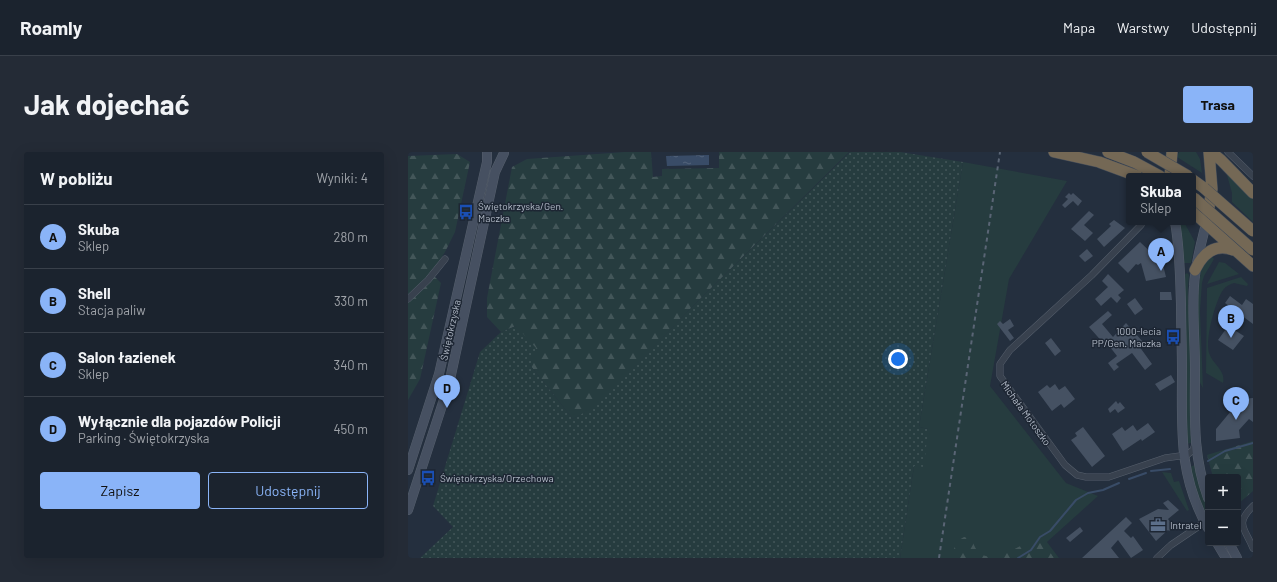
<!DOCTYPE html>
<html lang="pl">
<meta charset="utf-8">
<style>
body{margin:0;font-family:Barlow,sans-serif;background:#242b36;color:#f1f3f6}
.controls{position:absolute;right:12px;bottom:12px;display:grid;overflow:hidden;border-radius:4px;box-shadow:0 4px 16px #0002}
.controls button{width:36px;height:36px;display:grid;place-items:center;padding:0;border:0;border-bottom:1px solid #39404a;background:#1b232e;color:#f1f3f6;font:20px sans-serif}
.you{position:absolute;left:490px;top:207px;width:14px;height:14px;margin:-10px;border:3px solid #fff;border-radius:50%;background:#1a73e8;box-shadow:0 0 0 6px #1a73e833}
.badge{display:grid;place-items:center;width:26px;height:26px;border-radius:50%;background:#8ab4f8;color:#111;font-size:13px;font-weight:700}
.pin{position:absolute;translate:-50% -33px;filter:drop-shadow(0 1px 2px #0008)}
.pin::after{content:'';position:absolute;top:21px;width:14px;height:12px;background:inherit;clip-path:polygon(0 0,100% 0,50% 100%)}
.popup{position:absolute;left:718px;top:21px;width:70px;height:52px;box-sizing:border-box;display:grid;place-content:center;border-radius:4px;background:#1b232e;filter:drop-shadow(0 1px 3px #0005);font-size:13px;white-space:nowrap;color:#a0a4aa}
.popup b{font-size:15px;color:#f1f3f6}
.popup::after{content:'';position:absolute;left:50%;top:100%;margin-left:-8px;border:8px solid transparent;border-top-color:#1b232e}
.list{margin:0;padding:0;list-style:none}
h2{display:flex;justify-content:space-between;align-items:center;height:52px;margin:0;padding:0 16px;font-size:17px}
h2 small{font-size:13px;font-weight:400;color:#a0a4aa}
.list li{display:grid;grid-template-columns:26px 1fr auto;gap:12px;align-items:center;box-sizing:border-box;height:64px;padding:0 16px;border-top:1px solid #39404a}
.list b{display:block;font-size:15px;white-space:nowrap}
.list p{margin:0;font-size:13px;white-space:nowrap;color:#a0a4aa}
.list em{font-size:13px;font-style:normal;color:#a0a4aa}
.actions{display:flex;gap:8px;padding:12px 16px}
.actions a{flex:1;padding:9px 0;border:1px solid #8ab4f8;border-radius:4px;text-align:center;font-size:14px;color:#8ab4f8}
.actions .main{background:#8ab4f8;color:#111}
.map{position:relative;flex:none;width:845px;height:406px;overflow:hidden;border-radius:4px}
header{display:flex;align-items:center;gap:24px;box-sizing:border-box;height:56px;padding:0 20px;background:#1b232e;border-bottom:1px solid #39404a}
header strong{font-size:19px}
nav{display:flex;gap:22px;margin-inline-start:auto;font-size:14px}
.intro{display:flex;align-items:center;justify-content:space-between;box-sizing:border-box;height:96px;padding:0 24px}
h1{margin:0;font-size:28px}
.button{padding:10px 18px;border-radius:4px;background:#8ab4f8;color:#111;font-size:14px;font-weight:700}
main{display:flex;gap:24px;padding:0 24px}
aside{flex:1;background:#1b232e;border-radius:4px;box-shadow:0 4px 16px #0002}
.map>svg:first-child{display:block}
</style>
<header>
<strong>Roamly</strong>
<nav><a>Mapa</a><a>Warstwy</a><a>Udostępnij</a></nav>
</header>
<div class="intro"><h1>Jak dojechać</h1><a class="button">Trasa</a></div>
<main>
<aside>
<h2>W pobliżu<small>Wyniki: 4</small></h2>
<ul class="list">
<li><span class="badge">A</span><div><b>Skuba</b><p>Sklep</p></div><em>280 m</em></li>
<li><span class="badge">B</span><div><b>Shell</b><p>Stacja paliw</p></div><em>330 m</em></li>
<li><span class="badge">C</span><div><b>Salon łazienek</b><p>Sklep</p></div><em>340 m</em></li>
<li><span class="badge">D</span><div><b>Wyłącznie dla pojazdów Policji</b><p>Parking · Świętokrzyska</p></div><em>450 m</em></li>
</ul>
<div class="actions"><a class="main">Zapisz</a><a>Udostępnij</a></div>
</aside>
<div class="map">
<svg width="845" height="406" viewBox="0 0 845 406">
<defs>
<pattern id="forest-firs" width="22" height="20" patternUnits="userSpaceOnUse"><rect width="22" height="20" fill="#263c3f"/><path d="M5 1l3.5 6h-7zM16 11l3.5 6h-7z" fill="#435659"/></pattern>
<pattern id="garden-dots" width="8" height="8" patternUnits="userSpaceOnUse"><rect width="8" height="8" fill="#263c3f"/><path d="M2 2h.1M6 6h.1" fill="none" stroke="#435659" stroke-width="1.8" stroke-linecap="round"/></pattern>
<pattern id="water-ripples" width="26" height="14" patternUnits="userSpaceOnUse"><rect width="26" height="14" fill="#394c67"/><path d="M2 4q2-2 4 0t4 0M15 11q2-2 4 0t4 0" fill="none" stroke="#53647b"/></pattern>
</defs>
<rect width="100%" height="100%" fill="#242f3e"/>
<!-- grass -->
<path fill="#263c3f" d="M771,0H788L792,7L794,21L769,5Z
M555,10L659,29L601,127L582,234L658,331L690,344L639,390L651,406H492L506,314L520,277L511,275Z
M817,16L845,47V70L824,50V41Z
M771,70H776L787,90L783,111H775Z
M803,103L806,107L796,124L794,131L792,159L795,236L790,227V141L793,117Z
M811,110L817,111L831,122L799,132Z
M779,121L781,123C778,146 782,169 783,192C783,225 781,258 783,291L777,292L776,123Z
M833,125L840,132L839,134L826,131C822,132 818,134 815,138C807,150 797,187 801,201C805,213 818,218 815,231L798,221L799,136Z
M787,313L800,356V368L789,342L781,315Z
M754,320L763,321L766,330L771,329L781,358L779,359Z"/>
<!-- forest -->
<path fill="url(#forest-firs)" d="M217,0H243L245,25L254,24V17L311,16V0H441L285,154L189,254L165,267L122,213L108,174L93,180L79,165V146L104,15L119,7Z
M49,2L62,10L47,80L37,100L23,121L33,131L12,227L0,248V4Z
M845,289V339L830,352V325H805L799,303Z
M556,385L563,386C570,403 571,403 588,406H545C546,396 546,390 556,385Z
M622,389L635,390L646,406H589Z"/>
<!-- garden -->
<path fill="url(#garden-dots)" d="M442,0H492L555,10L511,275L520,277L516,315L506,314L492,406H12L45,375L25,354L72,200L93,180L108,174L128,196L122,213L165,267L189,253L285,154Z"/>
<!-- water -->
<path fill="url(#water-ripples)" d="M301,3V13L259,14L258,4Z"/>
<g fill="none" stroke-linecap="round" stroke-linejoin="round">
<!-- stream -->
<path stroke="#394c67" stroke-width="2" d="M800,309L817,299L845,291
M743,319L762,317
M721,327L738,321
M610,406L623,398L632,385L642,379L668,348L680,341L695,338L711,331"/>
</g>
<!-- building -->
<path fill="#455162" d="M661,41L663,43L665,41L674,49L670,54L665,49L657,56L654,53L660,47L657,45Z
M681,59L686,63L676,73L685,81L677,89L663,77Z
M706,68L717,76L696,95L689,87L703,74L701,72Z
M732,90L752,109H754L758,125L738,129L733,111L730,113L728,112L720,121L710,111Z
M679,97L685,104L677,110L671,104Z
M700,122L716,138L710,143L713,146L709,151L703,145L693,154L687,147L700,135L694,129Z
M752,140H763L764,148H752Z
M822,144L834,153L838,147L845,152V172L817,151Z
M727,146L735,157L727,163L719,152Z
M700,159L704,163L694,172L705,185L718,171L735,190L731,194L744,212L737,218L724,201L708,212L711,215L706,219L700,211L709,204L702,195L697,193L681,175Z
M602,167L606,174L600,178L606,186L602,189L589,172L592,169L595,172Z
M820,174L836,184L825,198L810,188Z
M643,186L653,199L647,204L637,191Z
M763,223L767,230L752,239L747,232Z
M647,232L651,238L657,234L667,247L656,256L653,252L644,259L630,240L639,233L642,236Z
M845,246V270L841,267L831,278L832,286L808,289V277L833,247Z
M708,249L710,252L712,250L717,256L710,261L707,257L702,261L700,257Z
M740,271L747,280L734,289L733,287L715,299L704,282L714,275L717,279L725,273L729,279Z
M675,275L697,304L684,315L663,288L669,284L667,281Z
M760,348L771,358L760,367L766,375L761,379L760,378L748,389L731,367L750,357L761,358L755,351Z
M718,365L724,371L716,379L723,386L725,384L735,398L723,406L710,388L703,396L711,406H674Z
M672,375L675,379L662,390L658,386Z"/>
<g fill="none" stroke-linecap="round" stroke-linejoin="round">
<!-- street casing -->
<g stroke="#565f6c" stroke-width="7">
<path id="street" d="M820,0L845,24
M733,73L684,123L602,198L592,212V224L657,313L669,323L678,325H701L757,306L779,303L785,298L787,292
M0,147L20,128L37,107
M845,354C827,372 836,375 845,396
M749,406L763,393L797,370"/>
</g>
<!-- secondary casing -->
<g stroke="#565f6c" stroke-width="10">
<path id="secondary" d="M767,70C772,97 772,125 773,152C773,174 774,197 774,219C774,277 770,323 800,376
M798,72C793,92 787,113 786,134C784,161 787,189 787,217C787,262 784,302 800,346
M0,318L31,222L79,10V0
M0,358L41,232L87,20L96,1
M809,391L818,406
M821,391L829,406"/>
</g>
<!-- highway casing -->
<g stroke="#434c59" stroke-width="12">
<path id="highway" d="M646,0L691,10L729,24
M700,0L726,10L752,24
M803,0L813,8L845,41
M762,24L764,0
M785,28L796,36
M785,60L845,114
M799,67L804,37L801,0
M787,118C795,101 807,91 825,98"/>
</g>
<!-- street -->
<use href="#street" stroke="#38414e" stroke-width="6"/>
<!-- secondary -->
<use href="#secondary" stroke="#465061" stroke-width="9"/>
<!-- highway -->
<use href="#highway" stroke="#746855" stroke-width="11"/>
<!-- rail -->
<path stroke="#5a6575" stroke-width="2" stroke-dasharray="4 4" stroke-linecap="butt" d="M531,406L592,0"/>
<!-- highway-bridge casing -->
<g stroke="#434c59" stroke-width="12" stroke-linecap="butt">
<path id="highway-bridge" d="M739,0L780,24
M796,36L845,79
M786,46L845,98"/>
</g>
<!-- highway-bridge -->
<use href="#highway-bridge" stroke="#746855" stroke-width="11"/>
</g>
<!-- icons -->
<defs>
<g id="bus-bare" transform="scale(1.2)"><path d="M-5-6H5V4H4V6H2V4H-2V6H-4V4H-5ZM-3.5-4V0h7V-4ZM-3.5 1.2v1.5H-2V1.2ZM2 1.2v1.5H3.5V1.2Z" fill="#1a4fb4" stroke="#1d2633" stroke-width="2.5" paint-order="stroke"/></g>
<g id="office-bare" transform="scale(1.2)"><path d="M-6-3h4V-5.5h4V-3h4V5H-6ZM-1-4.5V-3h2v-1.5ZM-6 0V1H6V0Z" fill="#5c6f8a" stroke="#1d2633" stroke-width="2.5" paint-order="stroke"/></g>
</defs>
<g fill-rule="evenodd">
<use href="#bus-bare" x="58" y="60"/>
<use href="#bus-bare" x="765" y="185"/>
<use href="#bus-bare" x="20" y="326"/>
<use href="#office-bare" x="750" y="373"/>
</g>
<g text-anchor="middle" stroke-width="3" stroke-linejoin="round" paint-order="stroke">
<!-- poi labels -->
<g font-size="10" fill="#b4bcc9" stroke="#1d2633" text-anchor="start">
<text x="70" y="58">Świętokrzyska/Gen.<tspan x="70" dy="12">Maczka</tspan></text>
<text x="753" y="183" text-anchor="end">1000-lecia<tspan x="753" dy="12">PP/Gen. Maczka</tspan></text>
<text x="32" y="330">Świętokrzyska/Orzechowa</text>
<text x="762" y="377">Intratel</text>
</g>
<!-- street labels -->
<g font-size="10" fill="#b4bcc9" stroke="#1d2633">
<text transform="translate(42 178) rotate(-77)" y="4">Świętokrzyska</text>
<text transform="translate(618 261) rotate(54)" y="4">Michała Motoszko</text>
</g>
</g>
</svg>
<div class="controls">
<button>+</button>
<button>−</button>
</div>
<div class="you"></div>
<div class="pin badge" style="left:753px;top:119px">A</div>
<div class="popup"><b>Skuba</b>Sklep</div>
<div class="pin badge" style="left:823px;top:186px">B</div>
<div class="pin badge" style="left:828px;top:268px">C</div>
<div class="pin badge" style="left:39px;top:256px">D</div>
</div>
</main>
